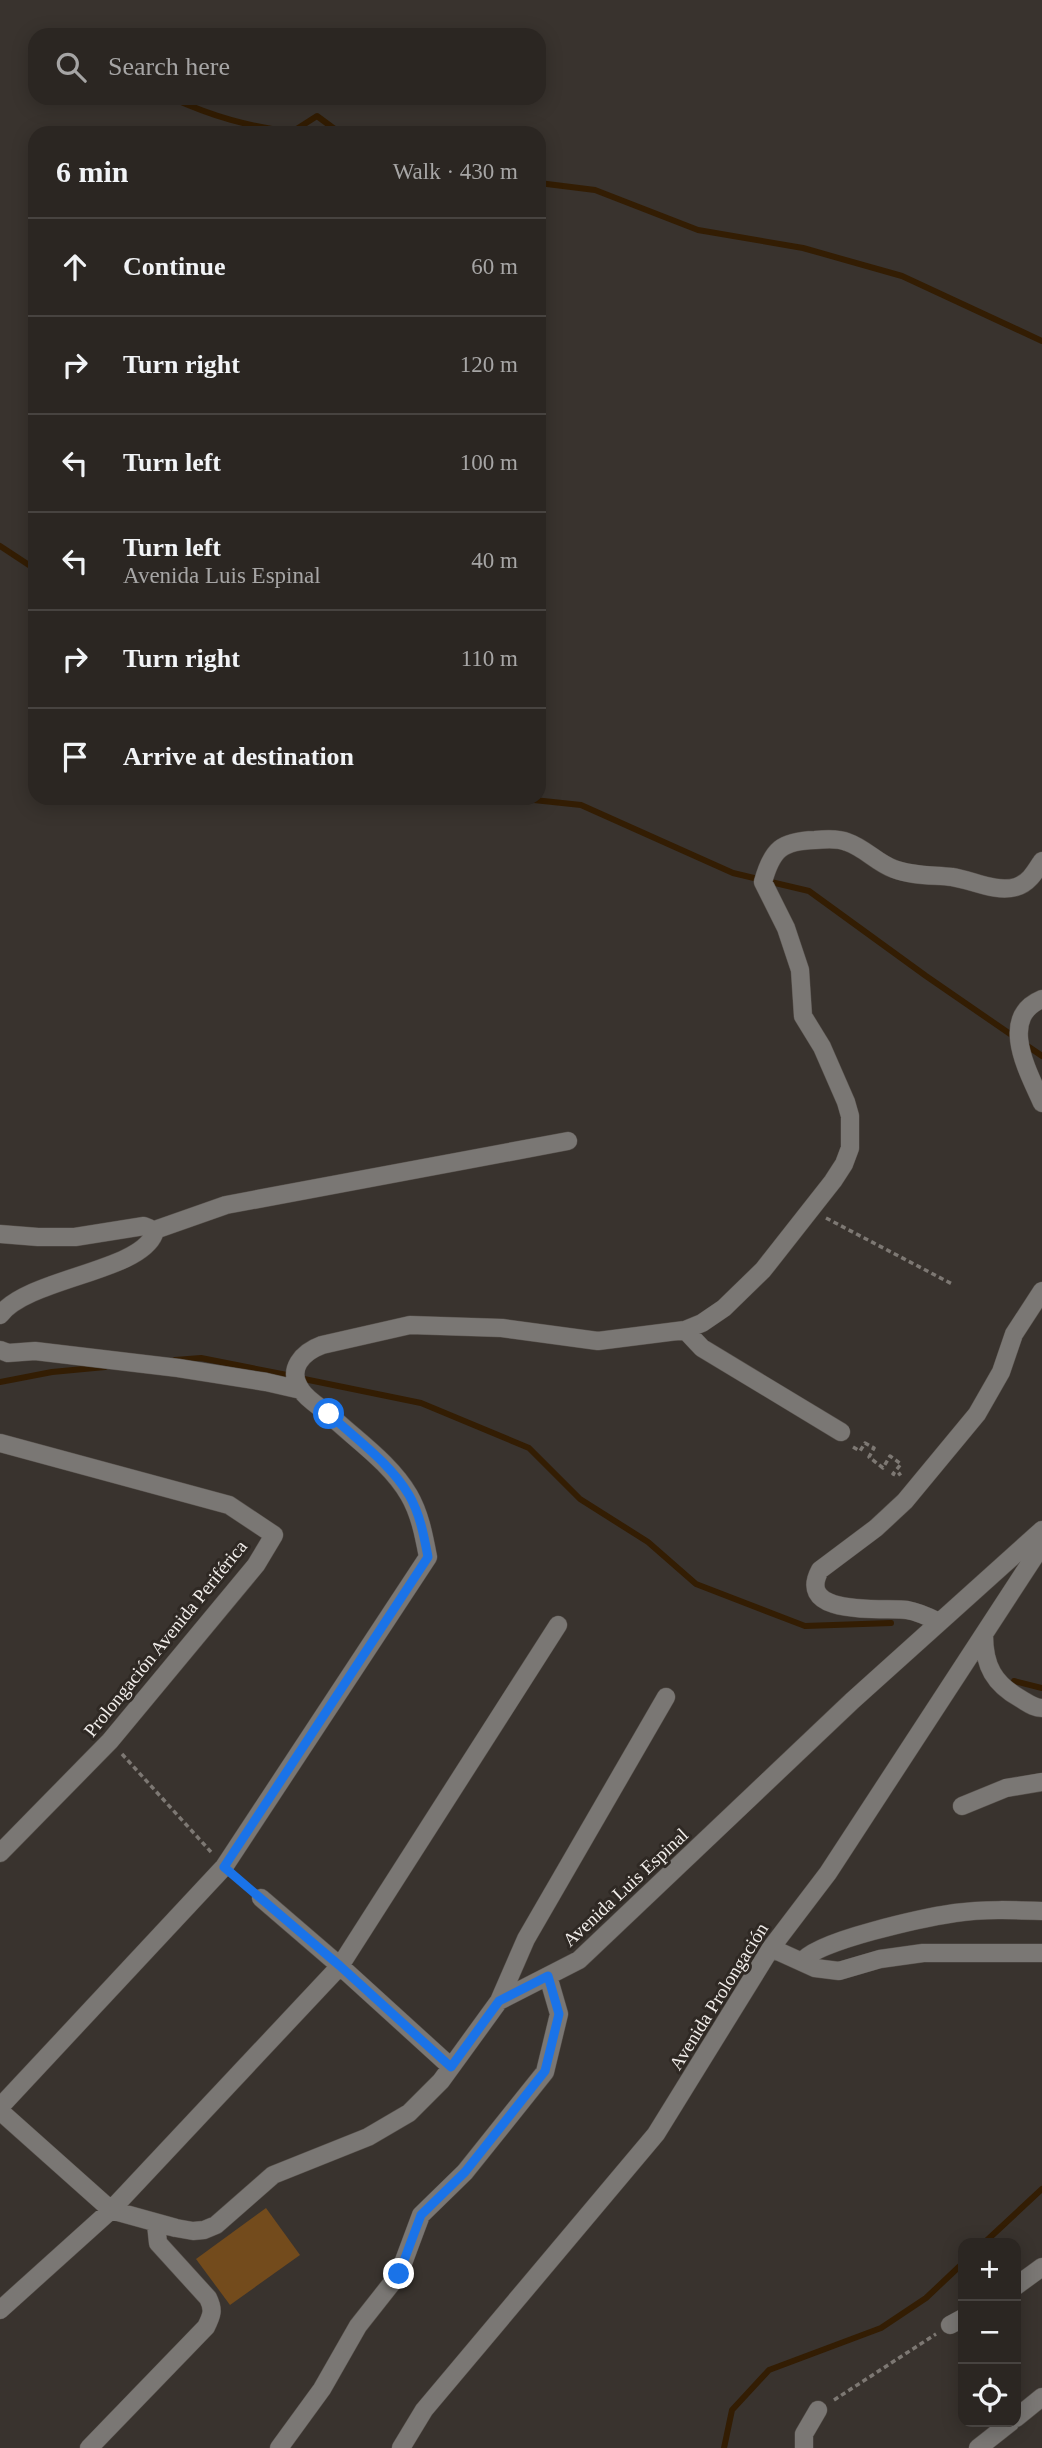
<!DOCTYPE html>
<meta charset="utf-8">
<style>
body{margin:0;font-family:"Times New Roman",serif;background:#332e2a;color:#f1f3f6}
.controls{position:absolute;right:21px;bottom:21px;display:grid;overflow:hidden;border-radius:14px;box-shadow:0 4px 18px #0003}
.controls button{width:63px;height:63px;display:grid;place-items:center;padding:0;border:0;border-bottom:2px solid #474340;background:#2b2622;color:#f1f3f6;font:35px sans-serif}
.stop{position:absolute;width:21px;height:21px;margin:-16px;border:5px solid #1a73e8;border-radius:50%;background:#fff}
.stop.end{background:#1a73e8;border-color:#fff;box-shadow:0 2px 7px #0008}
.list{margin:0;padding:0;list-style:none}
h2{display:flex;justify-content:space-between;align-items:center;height:91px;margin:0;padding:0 28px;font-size:30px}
h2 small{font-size:23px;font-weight:400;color:#a6a5a5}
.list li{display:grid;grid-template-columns:46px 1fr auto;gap:21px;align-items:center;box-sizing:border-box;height:98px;padding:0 28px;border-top:2px solid #474340}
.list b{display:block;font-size:26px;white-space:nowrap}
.list p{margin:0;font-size:23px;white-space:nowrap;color:#a6a5a5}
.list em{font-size:23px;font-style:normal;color:#a6a5a5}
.icon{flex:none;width:38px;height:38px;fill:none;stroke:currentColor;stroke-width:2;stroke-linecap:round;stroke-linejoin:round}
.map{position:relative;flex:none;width:1042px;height:2448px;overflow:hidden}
.search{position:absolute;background:#2b2622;box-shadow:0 4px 18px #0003;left:28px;top:28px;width:518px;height:77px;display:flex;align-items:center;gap:18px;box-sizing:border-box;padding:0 24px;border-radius:21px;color:#a6a5a5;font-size:26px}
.panel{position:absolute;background:#2b2622;box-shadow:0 4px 18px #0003;left:28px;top:126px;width:518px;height:679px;border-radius:21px}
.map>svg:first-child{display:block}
</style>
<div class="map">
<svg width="1042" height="2448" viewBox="0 0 1042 2448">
<rect width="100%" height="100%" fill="#39332e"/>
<!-- green -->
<path fill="#734b1c" d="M266,2208L300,2255L230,2305L196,2259Z"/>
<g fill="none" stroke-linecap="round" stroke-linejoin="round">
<!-- stream -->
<path stroke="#331d03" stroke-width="6" d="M172,98C214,117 247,126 292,132L317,116L340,133
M539,183L595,190L698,230L803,248L902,276L1042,341
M0,546L35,569
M515,798L581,805L733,873L809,891L926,976L1042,1056
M175,1360L201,1358L292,1376
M304,1379L421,1403L529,1448L580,1499L648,1542L696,1584L805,1626L891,1623
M0,1382L52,1372L105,1367
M1014,1681L1042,1688
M984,2243L1042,2189
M724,2448L732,2410L769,2370L881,2328L926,2298L963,2263"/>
<!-- minor casing -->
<g stroke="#57514c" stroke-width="19">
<path id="minor" d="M1042,999C997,1018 1029,1073 1042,1103
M152,1231L226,1205L568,1141
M0,1234L38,1237H75L144,1226L149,1228L154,1234C139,1272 28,1278 0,1315
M685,1330L702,1348L841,1432
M0,1350L8,1353L35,1351L178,1368L266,1382L301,1390
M0,1443L229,1505L274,1535L256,1565L110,1741L0,1853
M939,1622C929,1617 919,1612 907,1610C886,1607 794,1618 820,1570L876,1528L905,1501L977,1414L1001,1372L1014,1334L1042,1291
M984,1635C984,1666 994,1684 1021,1699C1028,1703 1034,1708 1042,1708
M962,1806L1006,1788L1042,1782
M261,1898L340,1966L451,2067
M771,1948L815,1968L839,1971L880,1959L923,1953H1042
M802,1962C813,1941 928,1917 955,1913C984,1909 1013,1910 1042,1911
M499,2001L526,1939L666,1697
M0,2107L224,1867L428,1557C424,1536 420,1514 409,1495C391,1464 359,1442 333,1418C324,1409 308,1401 301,1390C286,1369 303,1352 322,1345L410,1325L502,1328L598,1341L685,1330L702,1323L724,1308L763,1270L833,1181L844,1164L850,1148V1116L846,1102L822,1047L803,1016L800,970L786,928L763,882C772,849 782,841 815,840C825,839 838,838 847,842C865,848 877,863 894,869C912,876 933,875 952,877C972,880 996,893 1016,887C1029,883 1035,872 1042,861
M0,2111L111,2210L340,1966L558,1625
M1016,2286L1042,2267
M0,2310L111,2210L176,2228L193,2231L204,2230L216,2225L273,2175L368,2137L409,2113L441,2081L499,2001L579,1960L852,1701L1042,1530
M950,2325L963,2318
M1016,2418L1042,2397
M89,2448L206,2327C212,2315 214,2310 208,2298L158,2243L156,2224
M279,2448L322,2389L358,2326L399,2274L421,2215L465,2172L545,2072L559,2014L548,1976
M401,2448L424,2410L656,2134L771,1948L828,1873L1042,1545
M804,2448V2434L818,2410
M978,2448L1011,2422"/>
</g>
<!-- path -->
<path stroke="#7d7873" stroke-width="3.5" stroke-dasharray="5 3.5" stroke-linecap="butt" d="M826,1218L954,1285
M853,1447L860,1451L865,1443L874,1448L869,1457L883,1468L890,1456L901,1464L893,1474L897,1476L901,1473
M122,1754L211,1852
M834,2400L936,2334"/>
<!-- minor -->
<use href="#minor" stroke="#7a7774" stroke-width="18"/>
</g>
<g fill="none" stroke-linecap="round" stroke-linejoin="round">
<!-- route -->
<path stroke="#1a73e8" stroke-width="9" d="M329,1414C356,1439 390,1463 409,1495C420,1514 424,1536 428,1557L224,1867L340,1966L451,2067L499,2001L548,1976L559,2014L545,2071L465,2172L421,2215L399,2274"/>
</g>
<g text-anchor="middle" stroke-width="6" stroke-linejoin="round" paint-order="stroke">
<!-- street labels -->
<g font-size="19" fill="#f2eeeb" stroke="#2f2924">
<text transform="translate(165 1638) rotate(-51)" y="7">Prolongación Avenida Periférica</text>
<text transform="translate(625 1887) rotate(-43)" y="7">Avenida Luis Espinal</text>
<text transform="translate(718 1996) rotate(-58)" y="7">Avenida Prolongación</text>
</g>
</g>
</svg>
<div class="controls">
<button>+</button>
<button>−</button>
<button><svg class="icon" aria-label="locate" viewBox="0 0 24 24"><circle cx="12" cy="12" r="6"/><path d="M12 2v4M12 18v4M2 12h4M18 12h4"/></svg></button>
</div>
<div class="stop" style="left:329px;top:1414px"></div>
<div class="stop end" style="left:399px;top:2274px"></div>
<div class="search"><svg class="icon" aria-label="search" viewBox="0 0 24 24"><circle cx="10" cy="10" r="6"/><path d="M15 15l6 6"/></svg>Search here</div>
<section class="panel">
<h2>6 min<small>Walk · 430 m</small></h2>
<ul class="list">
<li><svg class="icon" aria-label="ahead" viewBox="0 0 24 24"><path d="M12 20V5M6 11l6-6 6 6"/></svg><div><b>Continue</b></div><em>60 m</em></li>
<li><svg class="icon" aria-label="right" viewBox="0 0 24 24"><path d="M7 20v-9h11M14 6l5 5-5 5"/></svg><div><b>Turn right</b></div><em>120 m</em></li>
<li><svg class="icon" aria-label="left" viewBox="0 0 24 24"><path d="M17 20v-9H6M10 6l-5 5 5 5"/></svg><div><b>Turn left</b></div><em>100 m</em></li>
<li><svg class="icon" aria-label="left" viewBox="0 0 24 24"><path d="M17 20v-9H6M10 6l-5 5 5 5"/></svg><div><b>Turn left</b><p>Avenida Luis Espinal</p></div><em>40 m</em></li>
<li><svg class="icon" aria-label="right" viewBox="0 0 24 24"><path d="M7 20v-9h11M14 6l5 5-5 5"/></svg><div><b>Turn right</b></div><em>110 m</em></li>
<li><svg class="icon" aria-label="arrive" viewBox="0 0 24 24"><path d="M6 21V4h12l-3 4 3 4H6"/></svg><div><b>Arrive at destination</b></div></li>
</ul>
</section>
</div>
